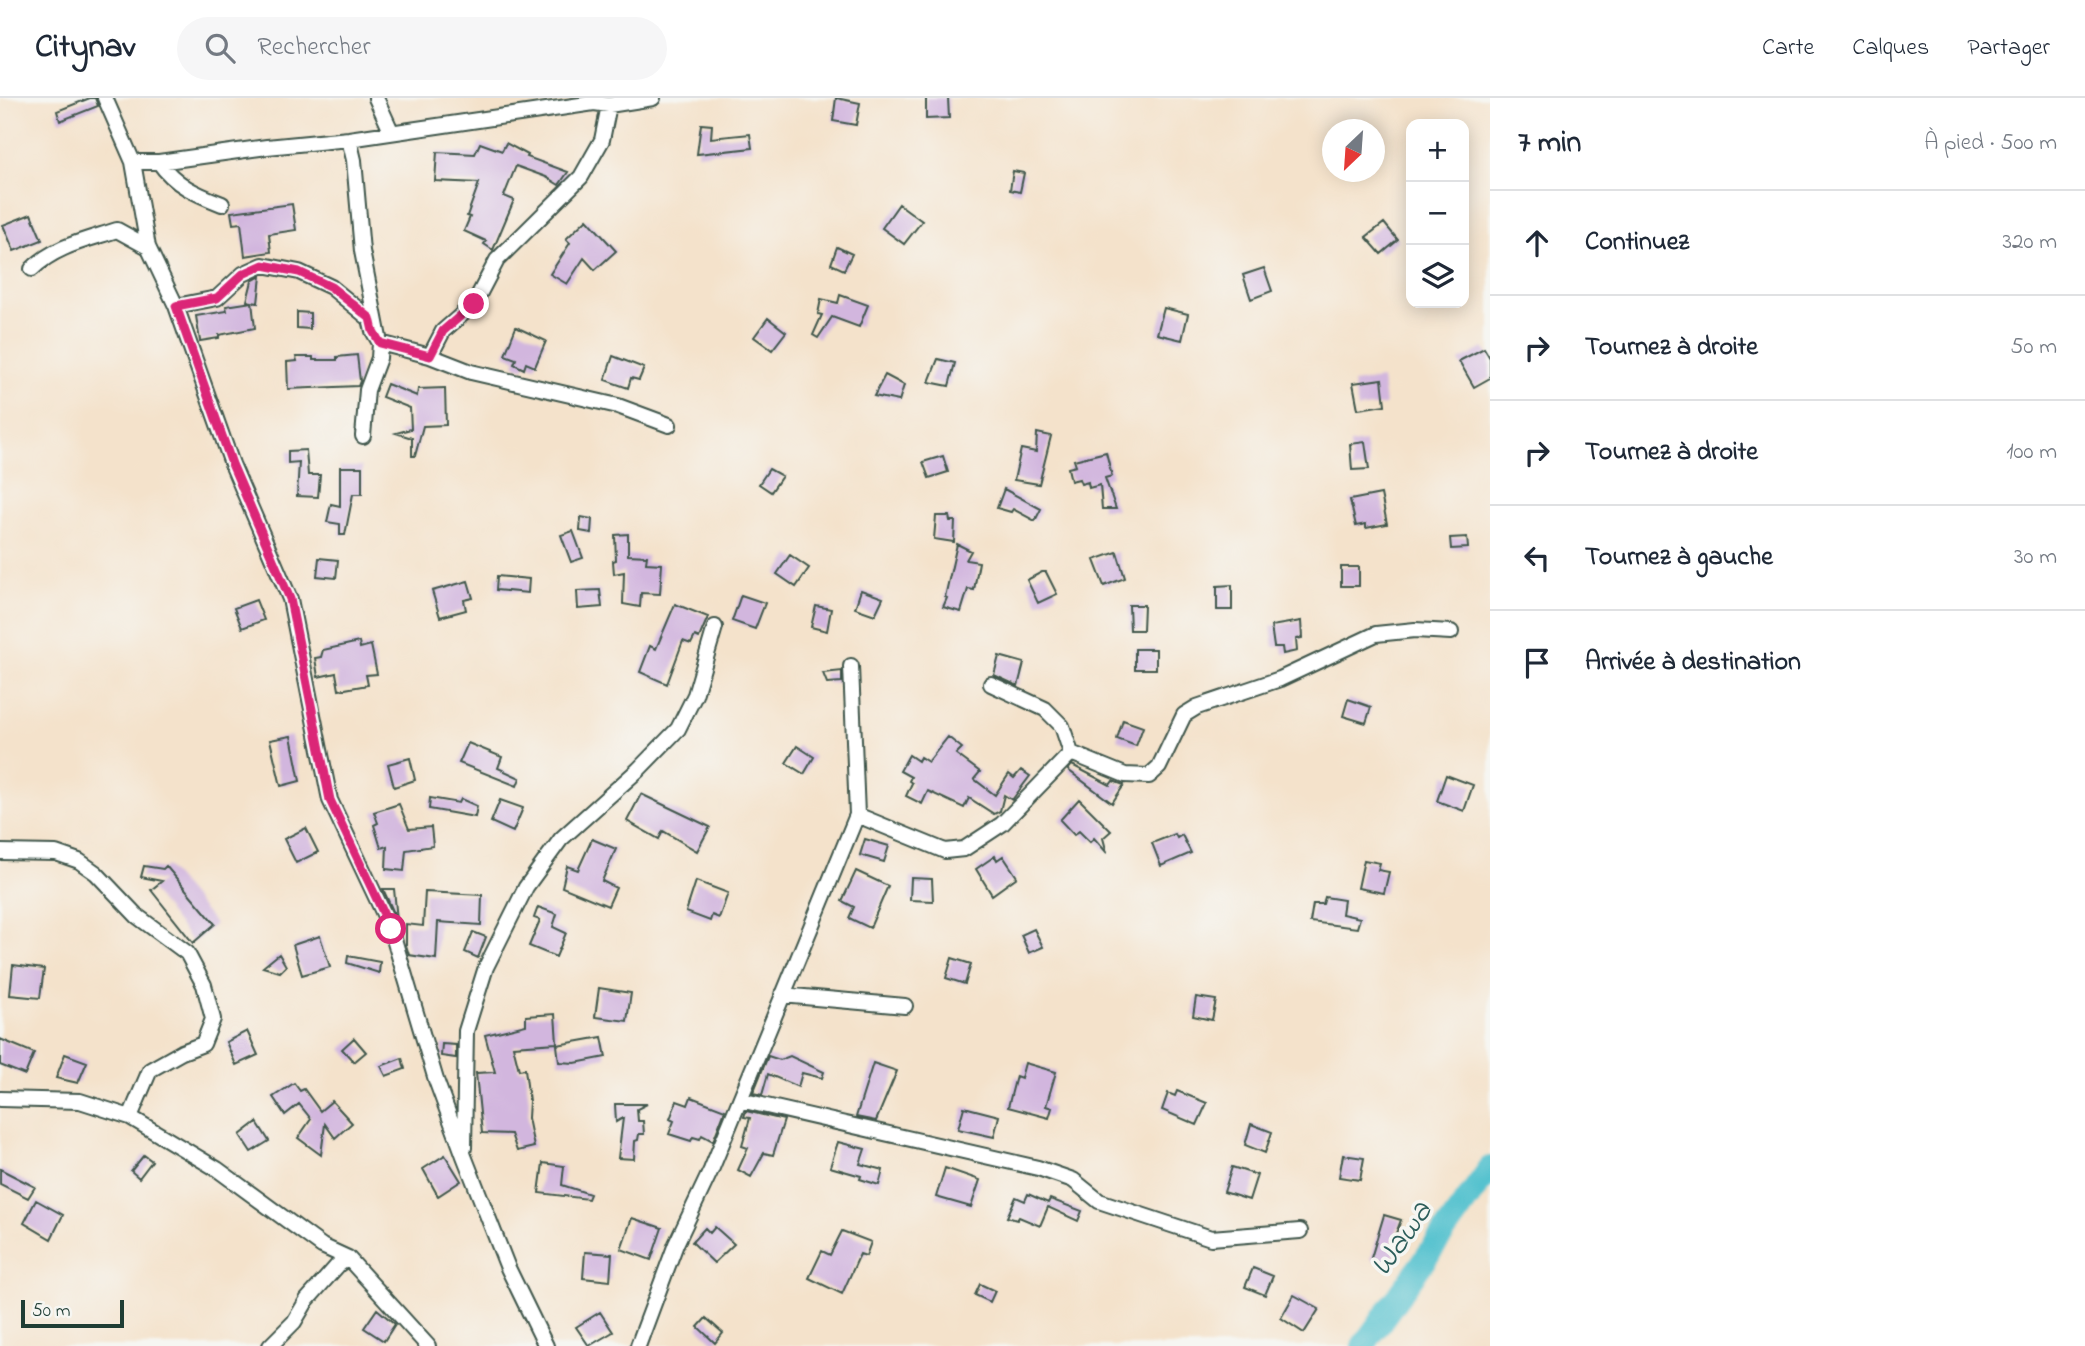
<!DOCTYPE html>
<html lang="fr">
<meta charset="utf-8">
<style>
body{margin:0;font-family:"Indie Flower",sans-serif;background:#f6f6f7;color:#1f2937}
.controls{position:absolute;right:21px;top:21px;display:grid;overflow:hidden;border-radius:14px;box-shadow:0 4px 18px #0003}
.controls button{width:63px;height:63px;display:grid;place-items:center;padding:0;border:0;border-bottom:2px solid #e0e1e3;background:#fff;color:#1f2937;font:35px sans-serif}
.compass{position:absolute;left:1322px;top:21px;width:63px;height:63px;border-radius:50%;background:#fff;box-shadow:0 4px 18px #0003;rotate:205deg}
.scale{position:absolute;left:21px;bottom:18px;width:103px;box-sizing:border-box;padding-left:7px;border:4px solid #1f3d34;border-top:0;font-size:19px;line-height:24px;white-space:nowrap;color:#1f3d34;-webkit-text-stroke:5px #f6f6f2;paint-order:stroke}
.stop{position:absolute;width:21px;height:21px;margin:-16px;border:5px solid #db2777;border-radius:50%;background:#fff}
.stop.end{background:#db2777;border-color:#fff;box-shadow:0 2px 7px #0008}
.list{margin:0;padding:0;list-style:none}
h2{display:flex;justify-content:space-between;align-items:center;height:91px;margin:0;padding:0 28px;font-size:30px}
h2 small{font-size:23px;font-weight:400;color:#747a83}
.list li{display:grid;grid-template-columns:46px 1fr auto;gap:21px;align-items:center;box-sizing:border-box;height:105px;padding:0 28px;border-top:2px solid #e0e1e3}
.list b{display:block;font-size:26px;white-space:nowrap}
.list em{font-size:23px;font-style:normal;color:#747a83}
.icon{flex:none;width:38px;height:38px;fill:none;stroke:currentColor;stroke-width:2;stroke-linecap:round;stroke-linejoin:round}
.map{position:relative;flex:none;width:1490px;height:1248px;overflow:hidden}
header{display:flex;align-items:center;gap:42px;box-sizing:border-box;height:98px;padding:0 35px;background:#fff;border-bottom:2px solid #e0e1e3}
header strong{font-size:33px}
nav{display:flex;gap:38px;margin-inline-start:auto;font-size:24px}
.search{width:490px;height:63px;background:#f6f6f7;display:flex;align-items:center;gap:18px;box-sizing:border-box;padding:0 24px;border-radius:38px;color:#747a83;font-size:26px}
main{display:flex}
aside{flex:1;background:#fff}
.map>svg:first-child{display:block}
</style>
<header>
<strong>Citynav</strong>
<div class="search"><svg class="icon" aria-label="search" viewBox="0 0 24 24"><circle cx="10" cy="10" r="6"/><path d="M15 15l6 6"/></svg>Rechercher</div>
<nav><a>Carte</a><a>Calques</a><a>Partager</a></nav>
</header>
<main>
<div class="map">
<svg width="1490" height="1248" viewBox="0 0 1490 1248">
<rect width="100%" height="100%" fill="#f6f6f2"/>
<filter id="ink" filterUnits="userSpaceOnUse"><feTurbulence type="fractalNoise" baseFrequency=".0143" numOctaves="2"/><feDisplacementMap in="SourceGraphic" scale="14" xChannelSelector="R" yChannelSelector="G"/><feConvolveMatrix kernelMatrix="1 2 1 2 8 2 1 2 1" color-interpolation-filters="sRGB"/></filter>
<filter id="wash" filterUnits="userSpaceOnUse"><feTurbulence type="fractalNoise" baseFrequency=".00686" numOctaves="4" result="noise"/><feDisplacementMap in="SourceGraphic" scale="28" xChannelSelector="R" yChannelSelector="G"/><feGaussianBlur stdDeviation="1.57" result="paint"/><feColorMatrix in="noise" values="0 0 0 0 0 0 0 0 0 0 0 0 0 0 0 0 0 1.4 0 .05"/><feComposite in="paint" operator="in"/></filter>
<g filter="url(#wash)">
<rect width="100%" height="100%" fill="#f4e2cb"/>
<g fill="none" stroke-linecap="round" stroke-linejoin="round">
<!-- river -->
<path stroke="#56c2cf" stroke-width="24" d="M1363,1248L1490,1070"/>
</g>
<g id="blocks">
<!-- building -->
<path fill="#d2b6de" d="M90,0H95L98,8L60,23L57,13Z
M836,0L860,5L856,27L833,23Z
M926,0H948L949,20L926,21Z
M701,26L712,27L711,40L750,36L752,50L697,56Z
M480,45L502,53L506,45L528,57L527,59L568,74L559,87L546,79L516,68L504,98L514,102L493,152L484,146L486,143L464,133L470,119L467,118L479,85L435,83L437,54L475,56Z
M1013,73L1024,75L1020,94L1010,92Z
M292,106L296,132L269,136L271,154L245,158L241,125L233,126L231,114Z
M899,106L922,123L904,146L882,130Z
M31,116L42,142L14,153L3,127Z
M587,121L616,153L595,172L584,160L567,186L550,176L570,145L566,141Z
M1384,125L1398,142L1381,156L1366,139Z
M837,149L852,156L844,172L831,166Z
M1264,170L1272,193L1251,201L1243,177Z
M261,178L258,205L252,204L255,230L219,237V240L200,243L196,218L227,213L226,208L252,204L247,203L252,183Z
M840,197L868,207L859,229L832,219L818,240L813,237L822,217L818,216L821,201L838,205Z
M1164,210L1188,216L1182,242L1157,236Z
M297,214L310,215V231L297,230Z
M768,220L786,234L772,252L754,239Z
M516,229L546,243L535,269L526,265L524,271L514,266L516,261L505,257Z
M1484,250L1490,260V280L1474,289L1459,263Z
M357,257L360,283L358,288L288,291L287,264L297,263L296,259H313V262H337V259Z
M613,258L644,270L639,282L631,280L628,290L605,282Z
M938,261L955,265L949,288L929,284Z
M885,277L904,287L899,303L874,298Z
M1382,281L1385,307L1358,311L1353,285Z
M387,286L417,298L418,291L445,290L446,327L423,328L415,358H412V340L396,335L411,331L410,310L382,299Z
M1037,335L1051,338L1039,386L1014,382L1021,351L1036,354Z
M1365,344L1369,371L1352,372L1350,346Z
M306,352L308,377H320L318,399L297,398L299,364L288,365V353Z
M1106,354L1112,378L1105,380L1116,411H1102L1100,387L1089,390L1088,384L1081,386L1079,381L1071,383L1068,370L1076,368L1074,362Z
M943,358L948,374L929,380L923,364Z
M340,369H362V396H353L345,437H340V426L327,424L331,406L340,408Z
M769,371L782,378L771,394L759,386Z
M1004,391L1041,411L1035,423L1013,411L1011,414L997,410Z
M1381,396L1387,426L1366,430V426L1356,428L1350,402Z
M936,418H949L950,423H955L954,444L934,441Z
M581,419L592,421L591,435L580,433Z
M573,433L583,460L571,464L561,437Z
M628,436V457L647,458L646,465L662,466L660,496L641,495L640,509L623,506L624,474L614,476L613,463L616,462L615,437Z
M1467,439L1468,450L1451,451L1450,440Z
M957,446L971,453L966,462L979,464L974,492L968,491L961,514L943,509L947,500L945,499Z
M1117,454L1125,480L1104,488L1094,462Z
M790,457L809,470L796,489L777,476Z
M319,460L338,462L336,480L317,478Z
M1341,469H1359V488H1341Z
M1042,474H1046L1057,496L1038,505L1027,482Z
M497,478L529,481L528,495L496,492Z
M468,483L473,500L464,502L466,512L440,519L432,493Z
M1232,487V512H1217V488Z
M600,492L602,509L578,511L577,493Z
M861,492L883,500L875,517L855,510Z
M741,497L765,505L755,531L732,523Z
M256,502L264,522L242,530L234,510Z
M675,506L708,519L699,540L695,538L691,546L683,543L667,586L640,574L650,548L656,551Z
M1129,507H1144L1143,532H1130Z
M816,508L831,511L827,533L811,529Z
M1301,523L1302,540L1296,541L1297,553L1283,556L1282,549H1274L1271,528Z
M359,544L360,550L371,547L377,576L366,577L368,587L339,592L336,575L318,579L315,560L321,559L323,552Z
M1135,551H1156V571H1135Z
M999,558L1024,565L1018,588L994,577Z
M842,573V584L827,585L823,575Z
M1348,601L1371,609L1366,625L1343,618Z
M1123,622L1143,629L1136,648L1117,641Z
M291,638L300,683L281,688L270,642Z
M948,639L962,650L956,656L980,674L974,681L995,697L1009,676L1014,680L1021,672L1030,678L1012,702L1004,697L1000,713L994,716L969,700L964,710L928,693L922,706L906,698L912,685L909,683L911,679L900,673L909,657L918,663L920,659L928,664Z
M468,645L502,659L498,670L520,680L517,688L459,665Z
M797,648L814,659L804,676L786,665Z
M410,660L415,682L394,689L388,666Z
M1072,667L1110,687L1113,683L1124,687L1112,705L1068,672Z
M1446,677L1473,687L1464,713L1437,703Z
M641,696L710,729L697,753L663,733L659,741L627,723Z
M430,700L459,705L461,701L477,708L475,719L429,711Z
M1079,701L1111,733L1103,740L1107,755L1094,740L1090,744L1079,733L1074,737L1060,722Z
M500,702L523,710L513,734L491,724Z
M399,706L409,731L431,729L433,748L406,752L404,773L386,771L387,748L381,750L374,727L378,725L374,714Z
M306,730L318,754L296,765L284,741Z
M1175,736L1177,740L1182,737L1191,755L1161,768L1152,745Z
M592,741L616,751L602,783L616,790L608,808L562,789L567,768L578,772Z
M865,741L889,748L884,764L860,757Z
M995,758L997,762L1003,758L1017,779L992,797L976,771Z
M1364,762L1380,765L1378,772L1389,774L1384,795L1358,790Z
M144,768L163,771L166,768L215,826L193,845L151,792L162,783L141,779Z
M856,773L888,788L870,830L849,820L854,809L842,803Z
M911,780L932,781L933,803L910,802Z
M696,783L728,795L719,820L712,817L710,823L686,814Z
M383,791H394L397,822Z
M425,794L482,797L481,827L438,824L436,861L409,857L406,847V826L423,828Z
M1325,799L1344,802L1342,816L1360,820L1357,830L1310,824L1313,806H1323Z
M538,809L557,816L553,829L566,835L556,859L529,848L540,822L534,820Z
M1034,831L1043,849L1029,855L1021,837Z
M473,834L486,839L478,860L465,854Z
M320,838L330,869L302,877L293,847Z
M279,856L286,868L280,874L263,869Z
M348,858L380,864L379,875L347,865Z
M952,860L971,866L965,886L946,880Z
M13,867L44,871L40,900L10,897Z
M599,890L631,895L627,923L595,919Z
M1196,899L1216,902L1212,922L1193,918Z
M555,916L557,945L513,948L519,972L525,971L529,1003L528,1020L534,1049L517,1053L511,1036L482,1035L476,975L495,974L485,937L526,927V918Z
M247,933L258,957L236,967L226,944Z
M602,939L606,959L575,965L559,964L557,947Z
M354,940L366,954L354,964L342,951Z
M0,941L34,955L25,977L0,967Z
M442,946L456,947V960L441,958Z
M65,956L87,964L78,985L56,980Z
M768,958L780,962L790,958L824,974L822,980L802,975L798,989L768,976L762,997L753,995Z
M402,960L405,971L386,978L381,968Z
M873,965L897,973L876,1023L856,1019Z
M1025,965L1056,974L1046,1008L1052,1010L1049,1020L1008,1009L1016,978L1021,980Z
M294,985L300,993L304,991L320,1013L332,1003L352,1025L335,1040L325,1026L321,1057L298,1040L311,1021L299,1006L285,1017L273,999Z
M1177,993L1207,1005L1197,1027L1162,1012L1168,995L1175,998Z
M691,999L725,1012L713,1043L702,1037L700,1041L693,1039L691,1043L669,1036L674,1023L670,1021L677,1003L688,1007Z
M615,1006H647L637,1011L638,1023H643L644,1036H639L638,1042L635,1043L634,1061L618,1060L623,1020L616,1024Z
M964,1009L999,1018L994,1039L958,1031Z
M746,1013L784,1022L773,1057L764,1055L751,1079L738,1072L748,1050L742,1048L750,1020L744,1019Z
M257,1024L269,1043L251,1054L240,1037Z
M1251,1026L1272,1034L1265,1055L1245,1047Z
M838,1044L865,1051L860,1066L883,1072L879,1087L860,1081L861,1078L830,1069Z
M144,1057L152,1063L139,1080L131,1073Z
M445,1057L461,1083L438,1098L423,1071Z
M1343,1057L1364,1060L1360,1082L1339,1079Z
M543,1065L564,1068L562,1087L590,1096L588,1101L539,1095Z
M1232,1069L1257,1077L1249,1102L1224,1094Z
M945,1070L980,1082L971,1109L936,1099Z
M0,1071L35,1089L28,1100L0,1086Z
M1028,1096L1048,1105L1050,1101L1082,1113L1078,1123L1048,1109L1040,1128L1019,1119L1017,1122L1007,1119L1016,1099L1025,1103Z
M36,1102L63,1117L51,1141L24,1125Z
M1384,1117L1401,1122L1390,1151L1396,1154L1385,1171L1371,1160Z
M632,1120L662,1130L651,1162L621,1151Z
M715,1129L734,1146L714,1165L692,1144L705,1130L710,1135Z
M842,1133L871,1144L866,1158L860,1156L842,1196L809,1180L822,1153L830,1157Z
M585,1154L612,1156L610,1183L583,1180Z
M1253,1170L1273,1178L1265,1197L1245,1189Z
M980,1186L995,1193L990,1204L975,1197Z
M1294,1197L1319,1211L1304,1235L1281,1220Z
M377,1211L395,1226L384,1243L364,1230Z
M600,1214L613,1234L589,1248L576,1229Z
M706,1220L723,1235L715,1245L698,1229Z"/>
</g>
</g>
<g filter="url(#ink)">
<use href="#blocks" fill-opacity="0" stroke="#3f564b" stroke-width="2"/>
<g fill="none" stroke-linecap="round" stroke-linejoin="round">
<!-- street casing -->
<g stroke="#3f564b" stroke-width="18">
<path id="street" d="M105,0L133,64L148,149L176,208L232,366L290,501L330,702L391,831L436,982L464,1058L508,1170L546,1248
M376,0L391,33
M349,41L354,62L362,153L380,245L379,260L367,292L363,338
M133,64H159L267,49L349,41L594,5L609,7L653,0
M159,64C175,87 196,96 222,106
M32,171C55,148 87,142 117,132L148,149
M176,208L217,200L243,176L263,167L299,174L331,189L370,221L373,233L380,245L430,258L471,274L618,308L669,327
M430,258L443,233L474,206L497,162L581,79L602,42L609,7
M1071,655L1125,677L1149,678L1159,669L1184,617L1197,609L1280,581L1376,536L1415,532L1451,534
M857,717L945,753L964,751L1002,726L1071,655L1062,628L1045,611L991,586
M0,754L56,755L79,763L96,775L137,818L187,855L204,887L213,921L203,946L182,954L150,972L130,1019
M782,897L905,908
M0,1001L80,1003L130,1019L217,1071L322,1148L348,1160L428,1248
M740,1002L1038,1070L1073,1082L1099,1103L1211,1140L1300,1133
M464,1050L466,933L486,869L526,789L561,741L638,672L678,631L695,597L715,529
M270,1248L294,1224L307,1202L338,1167L348,1160
M638,1248L676,1146L711,1072L857,717L851,568"/>
</g>
<!-- street -->
<use href="#street" stroke="#fff" stroke-width="14"/>
</g>
</g>
<g fill="none" stroke-linecap="round" stroke-linejoin="round" filter="url(#ink)">
<!-- route -->
<path stroke="#db2777" stroke-width="9" d="M391,831L330,702L290,501L232,366L176,208L217,200L243,176L263,167L299,174L331,189L370,220L373,233L380,245L430,258L443,233L474,206"/>
</g>
<g text-anchor="middle" stroke-width="7" stroke-linejoin="round" paint-order="stroke">
<!-- water labels -->
<g font-size="33" font-style="italic" fill="#2d5e5b" stroke="#f6f6f2">
<text transform="translate(1399 1139) rotate(-55)" y="12">Wawa</text>
</g>
</g>
</svg>
<div class="controls">
<button>+</button>
<button>−</button>
<button><svg class="icon" aria-label="layers" viewBox="0 0 24 24"><path d="M12 4l9 5-9 5-9-5zM3 14l9 5 9-5"/></svg></button>
</div>
<svg class="compass" viewBox="-18 -18 36 36"><path d="M0-13l5 13h-10z" fill="#e53935"/><path d="M0 13l5-13h-10z" fill="#747a83"/></svg>
<div class="scale">50 m</div>
<div class="stop" style="left:391px;top:831px"></div>
<div class="stop end" style="left:474px;top:206px"></div>
</div>
<aside>
<h2>7 min<small>À pied · 500 m</small></h2>
<ul class="list">
<li><svg class="icon" aria-label="ahead" viewBox="0 0 24 24"><path d="M12 20V5M6 11l6-6 6 6"/></svg><div><b>Continuez</b></div><em>320 m</em></li>
<li><svg class="icon" aria-label="right" viewBox="0 0 24 24"><path d="M7 20v-9h11M14 6l5 5-5 5"/></svg><div><b>Tournez à droite</b></div><em>50 m</em></li>
<li><svg class="icon" aria-label="right" viewBox="0 0 24 24"><path d="M7 20v-9h11M14 6l5 5-5 5"/></svg><div><b>Tournez à droite</b></div><em>100 m</em></li>
<li><svg class="icon" aria-label="left" viewBox="0 0 24 24"><path d="M17 20v-9H6M10 6l-5 5 5 5"/></svg><div><b>Tournez à gauche</b></div><em>30 m</em></li>
<li><svg class="icon" aria-label="arrive" viewBox="0 0 24 24"><path d="M6 21V4h12l-3 4 3 4H6"/></svg><div><b>Arrivée à destination</b></div></li>
</ul>
</aside>
</main>
